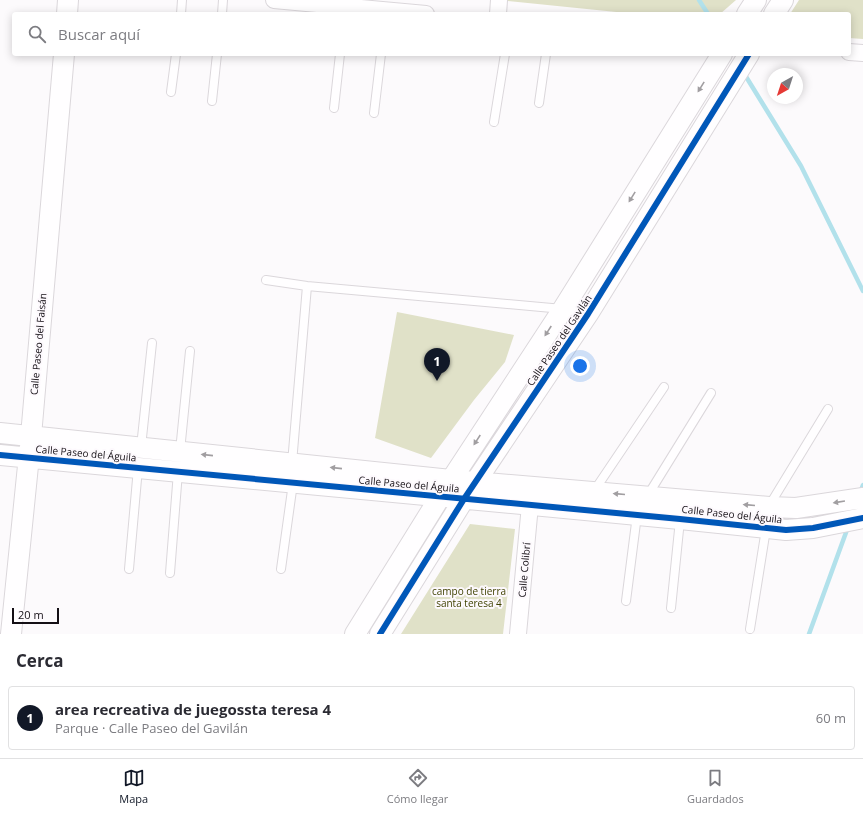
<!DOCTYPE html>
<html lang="es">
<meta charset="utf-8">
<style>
body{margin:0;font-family:"Open Sans",sans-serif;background:#f2f2f3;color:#2b2b33}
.compass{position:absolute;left:767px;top:68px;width:36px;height:36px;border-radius:50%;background:#fff;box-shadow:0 2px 10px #0003;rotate:219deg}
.scale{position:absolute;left:12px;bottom:10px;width:47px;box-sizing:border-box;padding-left:4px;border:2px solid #140f15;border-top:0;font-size:11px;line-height:14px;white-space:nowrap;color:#140f15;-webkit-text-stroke:3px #fdf9fd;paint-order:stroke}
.you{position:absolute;left:580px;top:366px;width:14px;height:14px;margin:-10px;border:3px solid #fff;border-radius:50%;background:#1a73e8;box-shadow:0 0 0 6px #1a73e833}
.badge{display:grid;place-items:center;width:26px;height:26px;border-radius:50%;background:#111827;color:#fff;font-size:13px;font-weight:700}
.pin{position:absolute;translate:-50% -33px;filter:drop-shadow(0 1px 2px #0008)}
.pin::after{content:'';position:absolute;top:21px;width:14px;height:12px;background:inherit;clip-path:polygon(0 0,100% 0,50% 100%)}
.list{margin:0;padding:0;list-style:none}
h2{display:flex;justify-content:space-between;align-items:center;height:52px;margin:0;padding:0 16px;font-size:17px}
h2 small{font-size:13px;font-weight:400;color:#7c7c81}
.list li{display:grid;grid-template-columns:26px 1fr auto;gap:12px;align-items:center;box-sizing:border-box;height:64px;margin:0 8px 8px;padding:0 8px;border:1px solid #e1e1e2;border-radius:4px}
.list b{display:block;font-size:15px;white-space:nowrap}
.list p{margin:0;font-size:13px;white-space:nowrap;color:#7c7c81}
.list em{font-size:13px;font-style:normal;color:#7c7c81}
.icon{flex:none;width:22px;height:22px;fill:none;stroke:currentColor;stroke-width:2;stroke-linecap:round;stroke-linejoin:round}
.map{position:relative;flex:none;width:863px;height:634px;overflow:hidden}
.search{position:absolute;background:#fff;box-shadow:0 2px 10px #0003;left:12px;right:12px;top:12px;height:44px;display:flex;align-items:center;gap:10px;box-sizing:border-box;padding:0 14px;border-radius:4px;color:#7c7c81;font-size:15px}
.sheet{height:124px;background:#fff}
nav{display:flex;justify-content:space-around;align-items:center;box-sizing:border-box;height:56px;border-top:1px solid #e1e1e2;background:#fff;font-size:11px;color:#7c7c81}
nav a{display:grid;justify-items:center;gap:2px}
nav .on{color:#111827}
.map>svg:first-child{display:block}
</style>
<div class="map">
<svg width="863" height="634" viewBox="0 0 863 634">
<rect width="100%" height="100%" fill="#fcfafc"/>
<!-- green -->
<path fill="#e0e1c8" d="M508,0H736L720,14H636L508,1Z
M799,0H863V39L849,38V14H790Z
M397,312L514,335L505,362L474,400L431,458L375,438Z
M470,524L515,529L503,634H401Z"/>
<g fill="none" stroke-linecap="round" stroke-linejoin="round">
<!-- stream -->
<path stroke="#b2e1eb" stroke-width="4.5" d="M699,0L708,14
M745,75L801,166L863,291
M860,493L863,485
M809,634L848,527"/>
<!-- service casing -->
<g stroke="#dbd7db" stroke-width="10">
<path id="service" d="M181,14L182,0
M222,14L223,0
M171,92L176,54
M212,101L217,54
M539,103L546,54
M334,108L340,54
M374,113L381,54
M494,122L505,54
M266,280L307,286L563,309L588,314
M141,447L152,343
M180,451L190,351
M292,463L307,286
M594,491L664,387
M648,495L711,393
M769,506L828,409
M129,569L138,468
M281,569L293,483
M170,573L178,472
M626,601L637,515
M671,608L680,520
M750,629L766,529"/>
</g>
<!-- minor casing -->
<g stroke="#dbd7db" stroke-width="18">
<path id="minor" d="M274,0L426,14
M498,14L499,0
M849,52L863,53
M518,634L530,505"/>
</g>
<!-- tertiary casing -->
<g stroke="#dbd7db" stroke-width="22">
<path id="tertiary" d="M67,14L68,0
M747,14L756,0
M774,14L783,0
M0,433L451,480L769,507L796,508L863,498
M0,455L680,519L786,530L813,528L863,518
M11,634L31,436L64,54
M355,634L440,497L563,309L722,54
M380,634L464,499L588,314L749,54"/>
</g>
<!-- service -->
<use href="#service" stroke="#fffeff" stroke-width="8"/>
<!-- minor -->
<use href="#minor" stroke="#fffeff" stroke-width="16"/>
<!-- tertiary -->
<use href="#tertiary" stroke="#fffeff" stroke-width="20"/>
<!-- cycleway casing -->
<g stroke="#fdf9fd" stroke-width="8">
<path id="cycleway" d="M0,455L680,519L786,530L813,528L863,518
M380,634L464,499L588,314L749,54"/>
</g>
<!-- cycleway -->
<use href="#cycleway" stroke="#0057b8" stroke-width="6"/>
</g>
<!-- one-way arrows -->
<defs><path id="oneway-solid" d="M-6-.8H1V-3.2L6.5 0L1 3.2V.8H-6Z"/></defs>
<g fill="#a19ea1">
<use href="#oneway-solid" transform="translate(701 87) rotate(122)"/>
<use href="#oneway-solid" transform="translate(632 197) rotate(122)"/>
<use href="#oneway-solid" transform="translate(548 331) rotate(123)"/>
<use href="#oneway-solid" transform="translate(477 440) rotate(123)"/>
<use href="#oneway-solid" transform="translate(207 455) rotate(-174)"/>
<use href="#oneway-solid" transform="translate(336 468) rotate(-174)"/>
<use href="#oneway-solid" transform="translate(619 494) rotate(-175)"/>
<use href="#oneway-solid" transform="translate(839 502) rotate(171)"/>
<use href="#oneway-solid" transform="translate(749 505) rotate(-175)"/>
</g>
<g text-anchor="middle" stroke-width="4" stroke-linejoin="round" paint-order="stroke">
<!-- street labels -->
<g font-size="10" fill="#140f15" stroke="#fdf9fd">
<text transform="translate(559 340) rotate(-56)" y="4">Calle Paseo del Gavilán</text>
<text transform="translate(38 344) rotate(-85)" y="4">Calle Paseo del Faisán</text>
<text transform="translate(86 453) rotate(5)" y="4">Calle Paseo del Águila</text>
<text transform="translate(409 484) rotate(5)" y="4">Calle Paseo del Águila</text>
<text transform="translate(732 514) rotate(6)" y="4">Calle Paseo del Águila</text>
<text transform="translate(524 570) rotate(-85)" y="4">Calle Colibrí</text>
</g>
<!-- park labels -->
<g font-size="10" fill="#3f4100" stroke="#fdf9fd">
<text x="469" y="595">campo de tierra<tspan x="469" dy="12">santa teresa 4</tspan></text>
</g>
</g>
</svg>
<svg class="compass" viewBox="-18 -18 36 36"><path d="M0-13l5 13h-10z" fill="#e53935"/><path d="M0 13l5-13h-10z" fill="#7c7c81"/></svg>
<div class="scale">20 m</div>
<div class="you"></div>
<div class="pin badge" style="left:437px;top:381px">1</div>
<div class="search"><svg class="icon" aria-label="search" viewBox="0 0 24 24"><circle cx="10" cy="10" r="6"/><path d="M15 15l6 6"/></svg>Buscar aquí</div>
</div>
<section class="sheet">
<h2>Cerca<small></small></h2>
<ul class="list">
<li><span class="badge">1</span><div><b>area recreativa de juegossta teresa 4</b><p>Parque · Calle Paseo del Gavilán</p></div><em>60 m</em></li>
</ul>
</section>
<nav>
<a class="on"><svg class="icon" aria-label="map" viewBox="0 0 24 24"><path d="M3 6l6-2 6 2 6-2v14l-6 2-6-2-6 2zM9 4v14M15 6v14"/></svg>Mapa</a>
<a><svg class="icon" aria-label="directions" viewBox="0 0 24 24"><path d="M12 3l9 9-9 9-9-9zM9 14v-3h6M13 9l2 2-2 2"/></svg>Cómo llegar</a>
<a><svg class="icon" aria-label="saved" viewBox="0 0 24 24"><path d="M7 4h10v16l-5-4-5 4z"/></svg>Guardados</a>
</nav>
